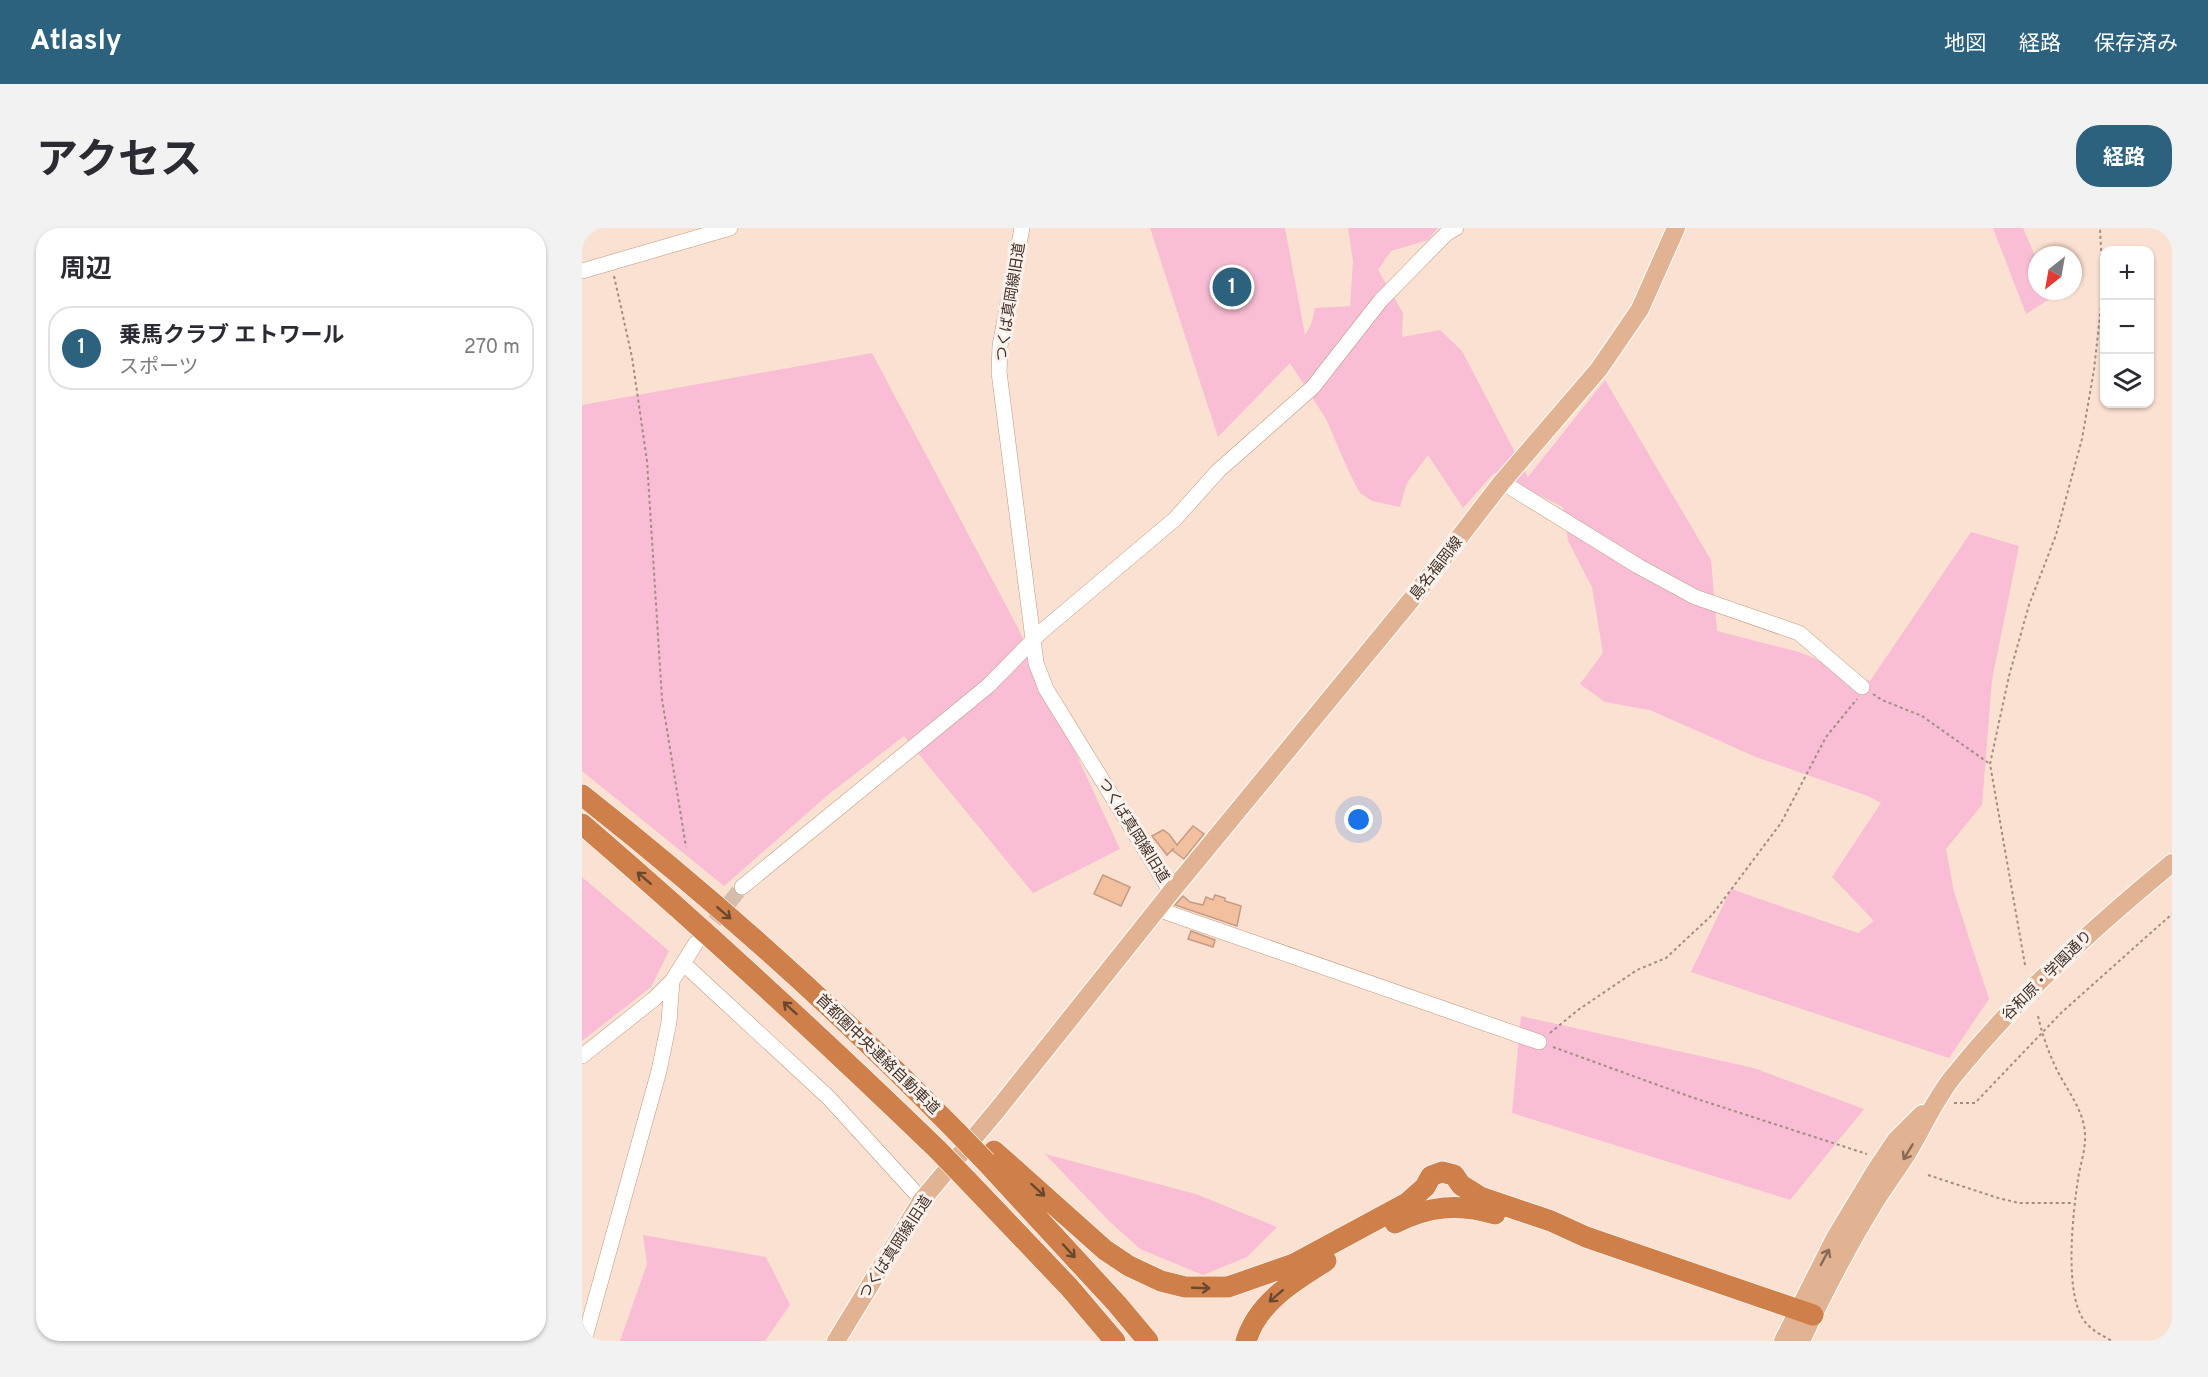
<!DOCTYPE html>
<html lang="ja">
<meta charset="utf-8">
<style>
body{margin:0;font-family:Overpass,"Noto Sans JP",sans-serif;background:#f2f2f3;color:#2b2b33}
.controls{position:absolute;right:18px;top:18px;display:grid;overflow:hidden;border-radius:12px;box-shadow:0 2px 4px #0004}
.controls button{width:54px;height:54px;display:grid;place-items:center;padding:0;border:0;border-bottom:2px solid #e1e1e2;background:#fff;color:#2b2b33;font:30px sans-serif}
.compass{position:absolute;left:1446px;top:18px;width:54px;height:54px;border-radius:50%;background:#fff;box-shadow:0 2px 4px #0004;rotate:211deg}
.you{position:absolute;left:777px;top:592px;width:21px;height:21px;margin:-15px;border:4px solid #fff;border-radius:50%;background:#1a73e8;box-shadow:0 0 0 9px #1a73e833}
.badge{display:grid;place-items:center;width:39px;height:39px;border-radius:50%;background:#2d627e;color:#fff;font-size:20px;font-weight:700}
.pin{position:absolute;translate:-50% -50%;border:3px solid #fff;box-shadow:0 2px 6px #0006}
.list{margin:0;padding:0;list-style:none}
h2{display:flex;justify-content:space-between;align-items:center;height:78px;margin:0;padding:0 24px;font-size:26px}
h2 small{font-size:20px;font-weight:400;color:#7c7c81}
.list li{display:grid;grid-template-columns:39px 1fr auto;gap:18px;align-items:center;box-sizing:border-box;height:84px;margin:0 12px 12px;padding:0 12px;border:2px solid #e1e1e2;border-radius:24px}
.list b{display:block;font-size:22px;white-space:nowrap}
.list p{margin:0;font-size:20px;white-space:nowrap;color:#7c7c81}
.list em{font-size:20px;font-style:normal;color:#7c7c81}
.icon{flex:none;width:33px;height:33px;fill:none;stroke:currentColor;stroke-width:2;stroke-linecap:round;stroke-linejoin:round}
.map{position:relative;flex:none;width:1590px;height:1113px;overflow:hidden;border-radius:24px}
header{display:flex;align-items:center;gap:36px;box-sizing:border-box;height:84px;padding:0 30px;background:#2d627e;color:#fff}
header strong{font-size:28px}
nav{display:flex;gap:33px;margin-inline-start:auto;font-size:21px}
.intro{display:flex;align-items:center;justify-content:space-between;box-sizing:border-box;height:144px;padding:0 36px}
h1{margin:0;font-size:42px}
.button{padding:15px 27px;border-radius:24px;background:#2d627e;color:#fff;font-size:21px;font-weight:700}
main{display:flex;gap:36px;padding:0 36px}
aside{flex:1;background:#fff;border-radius:24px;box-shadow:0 2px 4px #0004}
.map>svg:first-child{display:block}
</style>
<header>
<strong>Atlasly</strong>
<nav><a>地図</a><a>経路</a><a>保存済み</a></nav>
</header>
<div class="intro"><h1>アクセス</h1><a class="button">経路</a></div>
<main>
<aside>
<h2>周辺<small></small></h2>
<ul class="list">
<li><span class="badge">1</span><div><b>乗馬クラブ エトワール</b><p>スポーツ</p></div><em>270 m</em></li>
</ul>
</aside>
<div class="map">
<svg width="1590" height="1113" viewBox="0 0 1590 1113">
<rect width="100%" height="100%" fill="#fbe1d1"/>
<!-- green -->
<path fill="#f9bed5" d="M568,0H703L723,107L729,97L733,80L768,78L771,33L766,0H856L846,12L809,23L796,42L821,85L820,109L858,102L880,123L946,249L1023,152L1129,332L1135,403L1217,424L1288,453L1389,304L1437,318L1410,452L1400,577L1364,621L1372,664L1407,771L1367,830L1109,744L1149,661L1276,705L1292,693L1250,649L1299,575L1286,568L1174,529L1068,482L1023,474L998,456L1021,425L1010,359L986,313L981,279L912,245L881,280L846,227L825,255L818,279L790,273L778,265L767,244L744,191L708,135L636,209Z
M1411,0H1441L1455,32V63H1468L1471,69L1444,86Z
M290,125L436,400L538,621L451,665L322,508L247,566L142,658L0,543V177Z
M0,649L87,723L69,759L0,813Z
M939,788L1172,840L1282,881L1208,972L930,885Z
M463,926L614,966L695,999L665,1029L621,1047L558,1021L527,993Z
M61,1007L184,1029L208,1077L183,1113H38L65,1036Z"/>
<!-- building -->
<path fill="#f3c09f" stroke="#c49b82" stroke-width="1.5" d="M611,598L622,606L602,631L590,622L592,620L585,627L570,608L581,602L587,606L595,617Z
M521,647L548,659L539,678L512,666Z
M633,667L643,670V673L659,678L655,698L593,677L601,668L608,674L621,677L624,669L631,672Z
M609,703L633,712L631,719L606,711Z"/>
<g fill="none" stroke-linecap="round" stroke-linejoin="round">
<!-- minor-tunnel -->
<path stroke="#d5bdae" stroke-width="15" stroke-dasharray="15 8" stroke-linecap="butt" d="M118,711L160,659"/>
<!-- minor casing -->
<g stroke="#c1987f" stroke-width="16">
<path id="minor" d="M440,0L418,118L417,144L454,435L464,461L589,664
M0,43L148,0
M920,254L1056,338L1113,369L1217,405L1280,459
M160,659L406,458L459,404L593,291L636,243L731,159L799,72L865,5L874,0
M575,681L957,814
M102,736L247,870L340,972
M0,828L72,771L90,753L114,715
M2,1113L77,843L87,794L90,753"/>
</g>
<!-- major casing -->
<g stroke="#fff" stroke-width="20">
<path id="major" d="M254,1113L340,972L416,881L589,664L829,372L920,254L1017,141L1058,81L1094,0
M1201,1113L1253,1010L1294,942L1314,912L1340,886
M1219,1113C1241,1066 1264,1021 1291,977C1302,959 1315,942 1326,924C1341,899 1352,873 1370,850C1435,769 1510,701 1590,635"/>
</g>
<!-- highway casing -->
<g stroke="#fff" stroke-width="22">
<path id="highway" d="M0,567C132,671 257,783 375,904
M0,596C122,701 240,810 356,922
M412,923L523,1022L547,1038L579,1053L603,1059H646L712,1036L825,975L843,959L849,948L860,944L872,947L879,957L898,969L969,993L1004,1009L1231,1087
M404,934L535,1076L566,1113
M385,952L487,1059L533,1113
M813,995C846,978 877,975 913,986
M664,1113C676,1074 711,1054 744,1033"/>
</g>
<!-- path -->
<path stroke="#a38d80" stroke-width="2" stroke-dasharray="3 3" stroke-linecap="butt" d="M32,48L50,129L65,233L80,471L104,619
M1291,466L1300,472L1340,488L1408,536
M1443,737L1408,536L1427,448L1447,377L1474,307L1500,211L1512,142L1521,60L1518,0
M1456,788C1460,806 1466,823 1474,840C1484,861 1502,882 1503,906C1504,921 1498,937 1496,951C1491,985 1481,1069 1504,1095C1511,1103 1521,1108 1530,1113
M968,805L996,782L1055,742L1084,730L1130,687L1199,595L1244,509L1275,471
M971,819L1109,869L1285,926
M1372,875H1393L1479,785L1590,686
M1346,947L1416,970L1437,975H1492"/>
<!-- minor -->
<use href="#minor" stroke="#fff" stroke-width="15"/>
<!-- major -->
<use href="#major" stroke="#e2b392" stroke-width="18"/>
<!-- highway -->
<use href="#highway" stroke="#cf804a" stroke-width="21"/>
<!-- highway-bridge casing -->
<g stroke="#fff" stroke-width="22" stroke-linecap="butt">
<path id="highway-bridge" d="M375,904L404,934
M356,922L385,952"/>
</g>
<!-- highway-bridge -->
<use href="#highway-bridge" stroke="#cf804a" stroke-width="21"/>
</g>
<!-- one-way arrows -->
<defs><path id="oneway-shaft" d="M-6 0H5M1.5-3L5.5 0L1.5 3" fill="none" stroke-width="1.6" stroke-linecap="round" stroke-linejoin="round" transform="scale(1.5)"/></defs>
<g stroke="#6a472f">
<use href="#oneway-shaft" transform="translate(62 650) rotate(-139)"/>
<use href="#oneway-shaft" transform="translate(142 685) rotate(41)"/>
<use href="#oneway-shaft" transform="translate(208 780) rotate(-138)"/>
<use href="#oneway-shaft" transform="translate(456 962) rotate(42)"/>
<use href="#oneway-shaft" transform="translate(487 1023) rotate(48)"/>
<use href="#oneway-shaft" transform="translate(619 1060) rotate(2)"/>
<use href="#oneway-shaft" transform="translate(694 1068) rotate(139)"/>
</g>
<g stroke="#886a56">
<use href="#oneway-shaft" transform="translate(1326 924) rotate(121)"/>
<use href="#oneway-shaft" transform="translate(1243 1029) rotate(-62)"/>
</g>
<g text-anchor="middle" stroke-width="6" stroke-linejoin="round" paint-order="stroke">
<!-- street labels -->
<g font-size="15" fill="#3f2f24" stroke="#fbf2ed">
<text transform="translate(428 74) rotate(-81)" y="5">つくば真岡線旧道</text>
<text transform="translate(854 340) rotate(-52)" y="5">島名福岡線</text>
<text transform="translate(552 602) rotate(58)" y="5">つくば真岡線旧道</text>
<text transform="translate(1465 747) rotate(-45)" y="5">谷和原・学園通り</text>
<text transform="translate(296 826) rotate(44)" y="5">首都圏中央連絡自動車道</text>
<text transform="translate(313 1019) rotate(-57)" y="5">つくば真岡線旧道</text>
</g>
</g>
</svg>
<div class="controls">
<button>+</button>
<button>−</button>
<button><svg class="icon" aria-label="layers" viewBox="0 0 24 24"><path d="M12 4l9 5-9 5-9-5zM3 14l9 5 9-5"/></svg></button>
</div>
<svg class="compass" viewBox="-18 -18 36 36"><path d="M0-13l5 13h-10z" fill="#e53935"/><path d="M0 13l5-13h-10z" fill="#7c7c81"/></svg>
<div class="you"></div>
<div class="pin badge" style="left:650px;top:59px">1</div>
</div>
</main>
